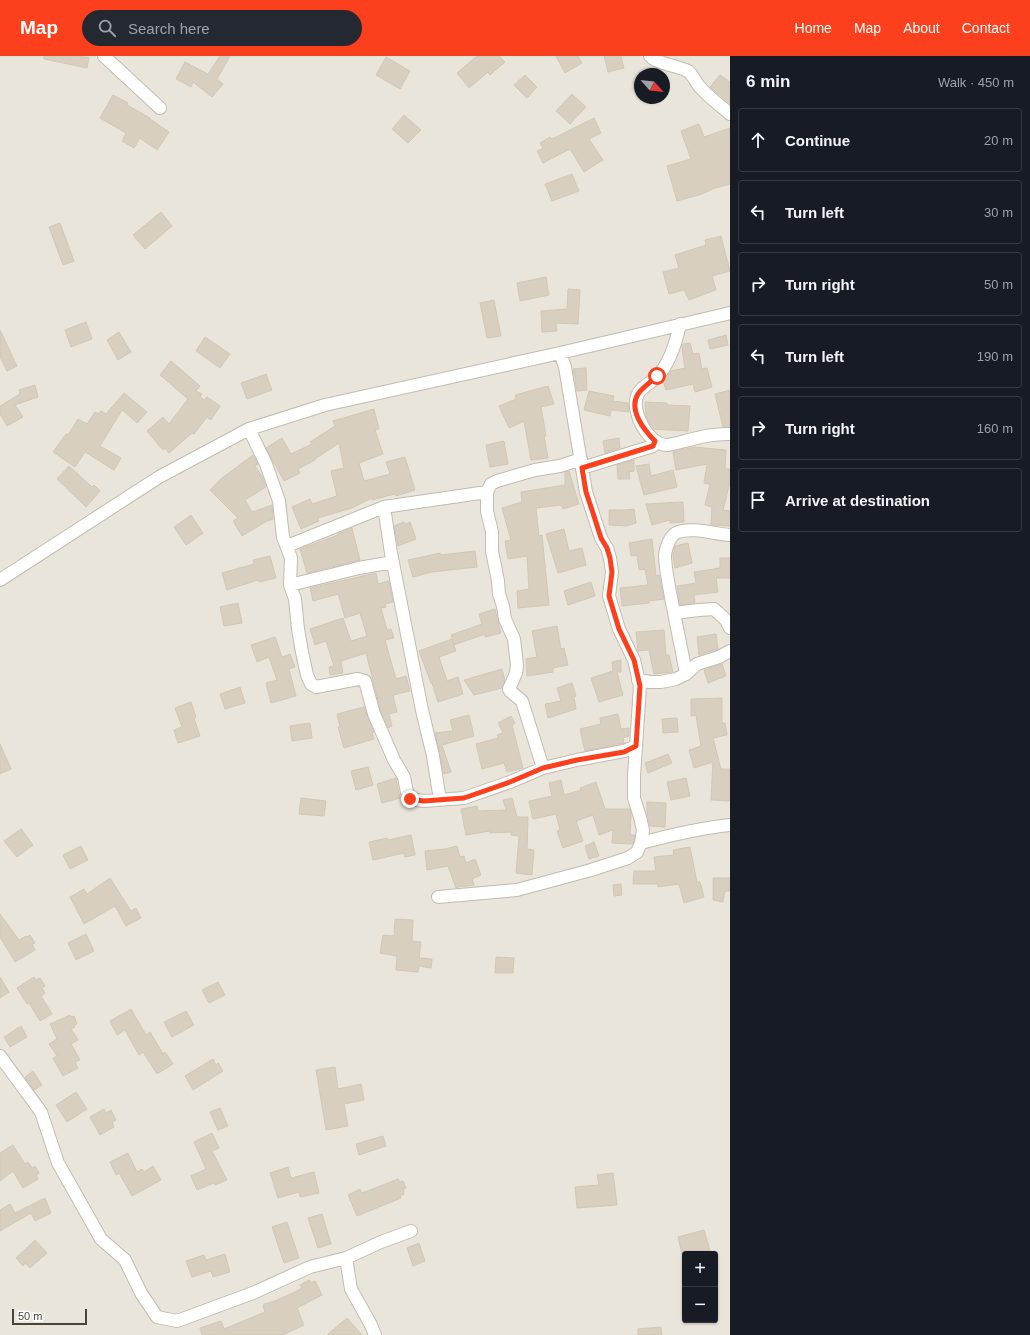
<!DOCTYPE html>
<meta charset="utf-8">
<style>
body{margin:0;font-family:Arial,sans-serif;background:#242831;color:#f1f3f6}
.controls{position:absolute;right:12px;bottom:12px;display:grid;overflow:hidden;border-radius:4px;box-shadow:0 1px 3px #0004}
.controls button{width:36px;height:36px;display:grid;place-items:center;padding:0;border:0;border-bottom:1px solid #363941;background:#171b24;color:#f1f3f6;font:20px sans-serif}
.compass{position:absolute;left:634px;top:12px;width:36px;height:36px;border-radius:50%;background:#171b24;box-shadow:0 1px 3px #0004;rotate:117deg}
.scale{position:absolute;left:12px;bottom:10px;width:75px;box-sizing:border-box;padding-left:4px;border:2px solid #4b4439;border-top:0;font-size:11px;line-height:14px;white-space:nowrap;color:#4b4439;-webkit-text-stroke:3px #fff;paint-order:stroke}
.stop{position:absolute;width:12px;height:12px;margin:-9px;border:3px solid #fc3f1d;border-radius:50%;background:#fff}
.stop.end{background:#fc3f1d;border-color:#fff;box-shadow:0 1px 4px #0008}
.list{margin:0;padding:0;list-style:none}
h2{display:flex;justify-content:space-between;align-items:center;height:52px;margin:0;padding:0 16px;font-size:17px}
h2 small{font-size:13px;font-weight:400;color:#9ea1a6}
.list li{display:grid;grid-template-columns:26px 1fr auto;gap:12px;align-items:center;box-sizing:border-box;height:64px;margin:0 8px 8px;padding:0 8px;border:1px solid #363941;border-radius:4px}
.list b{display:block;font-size:15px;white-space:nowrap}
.list em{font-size:13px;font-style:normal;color:#9ea1a6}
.icon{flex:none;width:22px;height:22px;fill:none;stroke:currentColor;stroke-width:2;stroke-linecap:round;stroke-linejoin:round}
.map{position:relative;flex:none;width:730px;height:1279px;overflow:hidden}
header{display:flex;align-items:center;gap:24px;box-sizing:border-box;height:56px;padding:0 20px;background:#fc3f1d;color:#fff}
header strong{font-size:19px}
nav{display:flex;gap:22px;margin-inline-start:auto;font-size:14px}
.search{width:280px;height:36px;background:#242831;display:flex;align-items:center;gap:10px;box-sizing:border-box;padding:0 14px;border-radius:22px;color:#9ea1a6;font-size:15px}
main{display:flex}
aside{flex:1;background:#171b24}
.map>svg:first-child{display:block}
</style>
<header>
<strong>Map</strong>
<div class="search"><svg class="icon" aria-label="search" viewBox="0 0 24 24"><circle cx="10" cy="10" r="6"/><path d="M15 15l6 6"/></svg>Search here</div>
<nav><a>Home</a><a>Map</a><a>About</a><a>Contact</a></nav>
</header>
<main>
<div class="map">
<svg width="730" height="1279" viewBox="0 0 730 1279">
<rect width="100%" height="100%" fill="#f6f3ec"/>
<!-- residential -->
<path fill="#eae5da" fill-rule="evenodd" d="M0,0H730V1279H0ZM640,18H664V42H640ZM685,1198H715V1264H685Z"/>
<!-- building -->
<path fill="#d8cfc1" stroke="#d3c7b4" d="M44,0H79L89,2L87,12L44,3Z
M220,0H230L217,23L223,28L212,41L193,26L191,31L176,23L185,6L208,18Z
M477,0H499L505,6L490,19L488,16L469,32L457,17Z
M556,0H578L582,7L565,17Z
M604,0H621L624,12L608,16Z
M386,1L410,15L400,33L376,19Z
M525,19L537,31L527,42L514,29Z
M720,19L730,26V48L710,31Z
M572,38L586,51L570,68L556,55Z
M113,39L128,47L127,49L150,62V63L169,76L157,94L140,82L134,92L122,85L126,77L100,62Z
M404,59L421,74L408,87L392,73Z
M594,62L601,77L589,83L603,104L584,116L570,93L543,107L537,95L543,92L540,87L550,81L552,83Z
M699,68L704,81L730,72V128L711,133V134L702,138L677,145L667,110L691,103L681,75Z
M572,118L579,135L552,145L545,128Z
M161,156L172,170L145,193L133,179Z
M60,167L74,205L63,209L49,171Z
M721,180L730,215L712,220L716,234L689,244L684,234L669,238L663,216L679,212L675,199L706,189L705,184Z
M546,221L549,239L520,245L517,227Z
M568,233L580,234L578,268L556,267L557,275L542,276L541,255L567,253Z
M494,244L501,280L487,282L480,247Z
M86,266L92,283L71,291L65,274Z
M0,274L17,310L7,315L0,301Z
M119,276L131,296L118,304L107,284Z
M726,279L728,289L710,293L708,284Z
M205,281L230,298L220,312L196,295Z
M690,287L693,298L699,297L702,313L707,312L712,331L695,336L693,328L666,334L663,325L671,315L685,312L682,292L683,288Z
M171,305L200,330L196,335L202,338L200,341L204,344L207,341L220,350L211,364L207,361L194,378L192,377L169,397L165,392L163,394L147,375L163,361L169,368L188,343L160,319Z
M586,312L587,334L577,335L573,313Z
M266,318L272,334L247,343L241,327Z
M35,329L38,341L15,349L23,361L7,370L0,358V350L20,338L19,334Z
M548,330L554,348L541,351L546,380H544L548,402L531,404L524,365L509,372L499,350L516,343L515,339Z
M730,334V371H723L715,338Z
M589,335L614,340L613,345L628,347L629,356L611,354L610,360L584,354Z
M124,337L147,356L137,367L122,354L100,390L121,402L114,414L85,396L75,411L53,396L66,378L68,379L78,363L87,368L95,356L99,358L101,355L106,358Z
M645,346L667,347V349L690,350L688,375L653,373L646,360Z
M374,353L379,373L375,374L383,398L359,407L364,425L390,418L386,406L405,401L415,434L396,440L395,438L372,444V442L352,452L318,462L319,465L301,473L292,451L310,443L312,448L337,440L331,415L344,412L339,387L315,403V404L298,413L300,417L284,425L266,392L282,382L291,398L312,388L310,386L335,370L333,365Z
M619,382L620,392L605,397L603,385Z
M504,385L508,408L490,411L486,389Z
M694,391L726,394L725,413H730V430H729L723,454L730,455V470L711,469L712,451L705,449L710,428L704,427L707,408L676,414L673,396Z
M253,399L258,408L255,410L262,420L266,431L245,444L252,456L272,449L273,463L267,465L242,480L233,465L238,462L210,434L222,422Z
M634,404V415L629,416L630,423H618L617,409Z
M649,408L651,420L673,414L677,431L644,439L636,410Z
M69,410L92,431L94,429L100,435L86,451L57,423Z
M569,415L579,448L563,453L561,449L536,452L539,480L542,479L549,549L518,552L517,535L529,533L527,500L508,503L505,485L511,484L502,452L522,446L521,436L565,429V416Z
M683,446L684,466L670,467V464L652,469L646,448Z
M634,453L636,467L626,470L609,469V454H625Z
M191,459L203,477L186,489L174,471Z
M404,466L405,468L410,466L416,483L398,490L394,470Z
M352,472L360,504L307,517L300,493L338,479V478Z
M564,473L569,495L582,492L586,509L558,517L546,478Z
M652,483L656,520L659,519L664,543L649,545V547L622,550L620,532L648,529L645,513L639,514L637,499L631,500L629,487Z
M688,487L692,507L675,512L673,500L675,490Z
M475,495L477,511L432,516L413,521L408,504L440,497L441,499Z
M270,500L276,522L259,526L258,524L227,534L222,517L254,508L253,504Z
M720,502H730V522H716L718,536L694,539L695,547L680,549L677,530L696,527L694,516L720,512Z
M376,517L378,528L389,525L393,546L385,548L386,551L381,552L387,574L391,573L394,582L385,584L396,623L406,620L410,635L393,639L397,656L389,658L392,670L388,672L381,656L366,597L341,605L343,617L330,619L329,611L334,610L326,585L315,589L310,573L343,562L351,585L367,580L360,557L345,562L338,538L313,545L310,532Z
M591,526L595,540L568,549L564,535Z
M238,547L242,567L224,570L220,551Z
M495,553L501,577L485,581V578L454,589L451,579L482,568L479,558Z
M557,570L561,593L564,592L568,609L553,612V616L527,620L526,603L537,601L532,575Z
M664,574L666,599H669L673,616L654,618L649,594L638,595L636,576Z
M716,578L718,593L699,599L697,581Z
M275,581L282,601L290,598L294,608L295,611L289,613L296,640L271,647L266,627L277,624L269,601L257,606L251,589Z
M452,583L456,595L439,601L447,625L458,621L463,638L438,646L432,627H431L419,595Z
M621,604V616H617L623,639L599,646L591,622L613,615L612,606Z
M722,608L726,620L708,627L704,614Z
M502,613L505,624L502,632L474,639L464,624Z
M572,627L576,640L574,641L576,653L548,662L545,648L561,645L557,632Z
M240,631L245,647L225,653L220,638Z
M722,642V667H725L727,679L713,682L721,713H730V745L711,744L713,706L694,712L689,694L701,690L696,659L691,660V643Z
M191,646L196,661L194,662L200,680L178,687L174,674L182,671L175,652Z
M364,651L374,676L372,677L374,683L344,692L338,671H340L337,658Z
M618,658L621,673L629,672V680L623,682L624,687L585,695L580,673L601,668L600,662Z
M469,659L474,680L442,689L451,716L444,718L435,677L453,675L450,664Z
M511,660L515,667L512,669L523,712L507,716L504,707L482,713L476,688L498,682L497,679L503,677L498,667Z
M677,662L678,676L663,677L662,663Z
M310,667L312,682L292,685L290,670Z
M0,688L11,713L0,718Z
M668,698L672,707L648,717L645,707Z
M368,711L373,729L356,734L351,715Z
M396,722L400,742L382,747L377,728Z
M686,722L690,740L671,744L667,726Z
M561,724L564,739L581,734L580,732L596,726L605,753H630L631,757L630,779H635L633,788L612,787L613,774L599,779L593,759L576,765L583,785L563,792L557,775L560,774L556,758L533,763L529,745L552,740L549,727Z
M301,742L326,745L324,760L299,758Z
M512,742L517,761H528L527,793L534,794L532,819L516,817L519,780L511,779V776L490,777V775L466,779L461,753L477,750L478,755L506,754L503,744Z
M647,746L666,747L665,771L650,770L647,757Z
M21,773L33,789L17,801L4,785Z
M411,779L415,799L405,801L404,797L373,804L369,786L387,782L388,784Z
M594,786L599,800L589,803L585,790Z
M81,790L88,804L70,813L63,799Z
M457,790L460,801L464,800L466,807L475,803L481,819L472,823L474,829L461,831V830L456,832L448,810L427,814L425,795L445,793Z
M690,791L697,826H700L704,841L684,847L679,828L658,831V828H633L634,815H656L654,801L674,799L673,794Z
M110,822L131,855L136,852L141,862L126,870L115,850L84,868L70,841L84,833L87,838Z
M713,822H730V835H725L723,846L713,844Z
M621,828L622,839L614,840L613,829Z
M0,858L19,884L26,880L27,881L30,879L35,887L32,888L35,894L15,906L0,881Z
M395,863L413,864L412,885L421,886L419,902L432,903L431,912L419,910L418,916L396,914L397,900L380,897L383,879L394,880Z
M86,878L94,895L76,904L68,887Z
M496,901L514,902L513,917H495Z
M0,921L9,936L0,942Z
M34,921L36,924L40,922L45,930L42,932L45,937L41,940L52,958L40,965L29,947L27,948L17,932Z
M218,926L225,939L209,947L202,934Z
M131,953L146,979L150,976L163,998L165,996L173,1008L157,1018L143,996L139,999L125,974L117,979L110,965Z
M186,955L194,969L172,981L164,966Z
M70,959L71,961L74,960L77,968L74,969L75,971L71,973L78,984L71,988L80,1004L75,1006L78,1012L63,1020L53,1002L57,1000L49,988L57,983L50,968Z
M21,970L27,981L10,991L4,981Z
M213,1003L216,1009L218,1007L223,1015L193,1034L185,1020Z
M335,1011L338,1033L361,1028L364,1044L344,1048L348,1070L326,1074L316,1014Z
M33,1015L42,1029L34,1034L25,1021Z
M76,1036L87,1053L67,1066L56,1049Z
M220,1052L228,1070L218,1074L210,1056Z
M104,1053L106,1057L111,1054L116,1064L112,1066L114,1071L100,1079L90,1061Z
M212,1077L219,1092L212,1095L227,1124L215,1129L214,1127L197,1134L191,1120L206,1113L194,1086Z
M383,1080L386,1090L359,1099L356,1088Z
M13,1089L25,1108L28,1106L32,1112L35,1110L39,1117L36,1119L38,1123L23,1132L13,1115L0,1125V1097Z
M128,1097L137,1116L142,1113L144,1116L153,1110L161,1124L132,1140L119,1117L116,1119L110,1106Z
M288,1111L291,1122L314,1116L319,1137L300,1141L299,1136L278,1142L270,1117Z
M613,1117L617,1149L577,1152L575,1131L599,1129L597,1119Z
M398,1123L400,1126L403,1125L406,1132L403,1134L404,1138L400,1140L401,1142L357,1160L348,1139L360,1133L362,1137Z
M45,1142L51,1157L35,1165L31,1157L0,1175V1154L10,1148L15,1157Z
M322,1158L331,1188L318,1192L308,1162Z
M287,1166L299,1202L284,1207L272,1171Z
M704,1174L711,1198H682L678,1181Z
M35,1184L47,1197L30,1212L25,1207L23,1210L16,1202Z
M419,1187L425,1205L413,1210L407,1192Z
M225,1198L230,1216L213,1221L211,1215L192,1221L186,1205L204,1199L206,1204Z
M309,1224L311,1227L315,1225L322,1239L297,1252L304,1269L283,1279H202L200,1272L221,1265L224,1273L265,1256L263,1250L264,1248L275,1245L297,1235L302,1232L300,1229Z
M347,1262L362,1279H327Z
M661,1271L662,1279H638V1273Z"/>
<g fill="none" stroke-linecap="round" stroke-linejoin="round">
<!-- street casing -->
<g stroke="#c2bbae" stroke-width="14">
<path id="street" d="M104,0L160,52
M650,0C655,7 678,10 688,15C693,19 695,25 699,30C708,41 720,49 730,58
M680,268C676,287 670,307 657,321C651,327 640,331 637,340C631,356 648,389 667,389C677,388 687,384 697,382C708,379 719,378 730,378
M249,373L266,408L279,445L283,481L291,502L290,529L295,543L298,573L302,596L307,619L311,628L316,631L358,623L365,625L374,658L394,704L404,721L408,741L410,743L424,745L464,742L510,726L543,712L577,704L624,695L636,690
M582,412L653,390L655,385
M384,451L391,497L422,654L433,700L440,744
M287,490L384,451L487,436
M0,524L159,421L249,373L325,349L560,297L730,257
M290,529L359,512L393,506
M674,557L699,554L714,553L726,564L730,572
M686,618C681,590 675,563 670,536C668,524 665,511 665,499C666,491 670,479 678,476C694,471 714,478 730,479
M638,624L650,626H661L676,623L686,618L697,608L719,601L730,595
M543,712L522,645L510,635L509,633L516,617L517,609L514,583L505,563L503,550L499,538L498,525L492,495V476L487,455V436L491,428L497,425L535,414L560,410L581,403
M641,787C671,779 700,772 730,769
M438,841L517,834L591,814L628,802L637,796L641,787L643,774L640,761L634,742V720L640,630L634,604L619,573L609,540L612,516L610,502L607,492L601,482L586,436L565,311L560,297
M0,1000L41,1056L58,1107L101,1183L125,1204L141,1237L157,1261L177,1265L253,1237L310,1211L346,1202L351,1233L371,1269L375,1279
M346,1202L381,1186L411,1175"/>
</g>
<!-- street -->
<use href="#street" stroke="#fff" stroke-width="12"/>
</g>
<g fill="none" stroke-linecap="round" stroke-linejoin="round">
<!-- route -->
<path stroke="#fc3f1d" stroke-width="5" d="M410,743L424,745L464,742L510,726L543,712L577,704L624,696L636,690L640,630L634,604L619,573L609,540L612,516L610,502L607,492L601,482L593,457L586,436L582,412L653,390L655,385C644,374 628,354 638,338C643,331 651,326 657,320"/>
</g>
</svg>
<div class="controls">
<button>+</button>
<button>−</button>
</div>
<svg class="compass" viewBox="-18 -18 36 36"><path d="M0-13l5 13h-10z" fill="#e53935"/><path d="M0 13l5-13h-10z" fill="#9ea1a6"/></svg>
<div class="scale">50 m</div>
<div class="stop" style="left:657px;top:320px"></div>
<div class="stop end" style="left:410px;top:743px"></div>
</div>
<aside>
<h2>6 min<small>Walk · 450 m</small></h2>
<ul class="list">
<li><svg class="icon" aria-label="ahead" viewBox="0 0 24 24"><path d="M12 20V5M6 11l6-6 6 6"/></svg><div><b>Continue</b></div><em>20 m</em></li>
<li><svg class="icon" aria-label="left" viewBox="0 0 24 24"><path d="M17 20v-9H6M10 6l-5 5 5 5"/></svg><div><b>Turn left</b></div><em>30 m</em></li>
<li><svg class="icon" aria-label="right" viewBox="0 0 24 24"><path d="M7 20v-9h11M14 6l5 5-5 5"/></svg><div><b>Turn right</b></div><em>50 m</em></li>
<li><svg class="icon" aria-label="left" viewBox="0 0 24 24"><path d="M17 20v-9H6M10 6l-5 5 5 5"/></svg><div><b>Turn left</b></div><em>190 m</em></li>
<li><svg class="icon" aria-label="right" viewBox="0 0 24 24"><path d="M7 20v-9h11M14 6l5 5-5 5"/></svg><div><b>Turn right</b></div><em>160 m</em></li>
<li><svg class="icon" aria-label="arrive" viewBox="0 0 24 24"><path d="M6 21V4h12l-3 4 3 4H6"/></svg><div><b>Arrive at destination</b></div></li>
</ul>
</aside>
</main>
